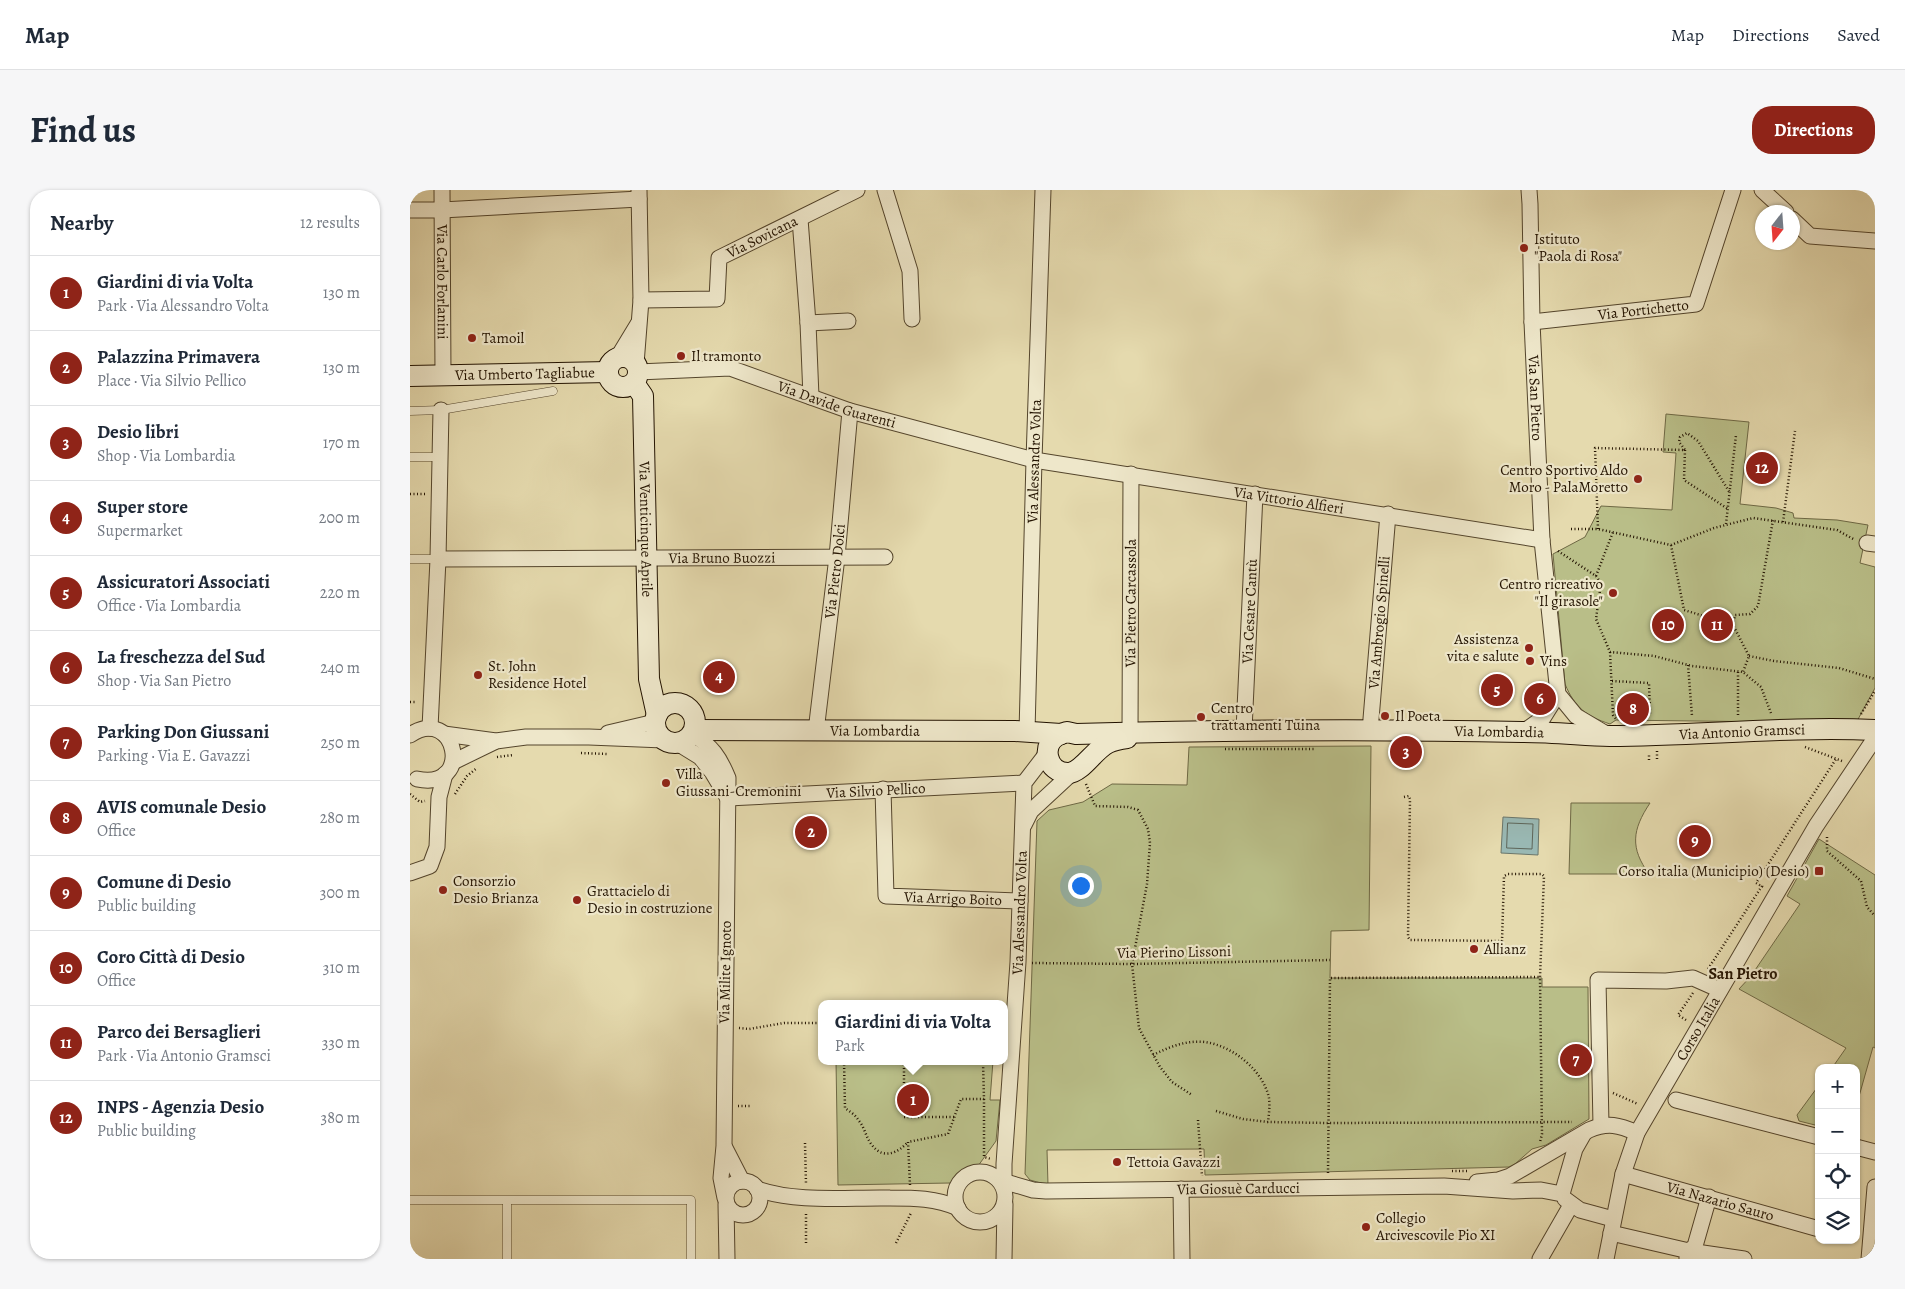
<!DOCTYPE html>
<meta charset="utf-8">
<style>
body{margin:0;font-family:Alegreya,serif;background:#f6f6f7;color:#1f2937}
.controls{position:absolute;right:15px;bottom:15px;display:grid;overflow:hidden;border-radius:10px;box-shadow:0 1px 4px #0004}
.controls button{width:45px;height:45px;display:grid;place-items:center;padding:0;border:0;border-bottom:1px solid #e0e1e3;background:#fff;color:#1f2937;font:25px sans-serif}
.compass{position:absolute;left:1345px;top:15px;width:45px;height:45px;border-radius:50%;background:#fff;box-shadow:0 1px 4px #0004;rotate:197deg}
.you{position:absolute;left:670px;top:695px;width:18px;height:18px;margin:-12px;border:4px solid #fff;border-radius:50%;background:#1a73e8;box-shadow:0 0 0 8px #1a73e833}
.badge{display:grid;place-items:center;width:32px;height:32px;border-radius:50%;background:#8f2418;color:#fff;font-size:16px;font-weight:700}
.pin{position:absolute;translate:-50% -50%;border:2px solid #fff;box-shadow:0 1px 5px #0006}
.popup{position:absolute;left:408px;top:810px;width:190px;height:65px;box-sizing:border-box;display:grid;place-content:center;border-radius:10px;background:#fff;filter:drop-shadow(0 1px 4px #0005);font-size:16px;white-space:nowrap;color:#747a83}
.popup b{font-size:19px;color:#1f2937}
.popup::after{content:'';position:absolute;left:50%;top:100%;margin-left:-10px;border:10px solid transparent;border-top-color:#fff}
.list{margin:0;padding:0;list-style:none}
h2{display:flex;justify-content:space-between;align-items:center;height:65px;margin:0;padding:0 20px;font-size:21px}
h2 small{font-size:16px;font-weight:400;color:#747a83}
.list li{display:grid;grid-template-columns:32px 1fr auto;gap:15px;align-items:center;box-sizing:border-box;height:75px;padding:0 20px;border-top:1px solid #e0e1e3}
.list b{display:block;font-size:19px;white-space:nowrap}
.list p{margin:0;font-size:16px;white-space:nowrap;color:#747a83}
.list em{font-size:16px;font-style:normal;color:#747a83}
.icon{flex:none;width:28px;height:28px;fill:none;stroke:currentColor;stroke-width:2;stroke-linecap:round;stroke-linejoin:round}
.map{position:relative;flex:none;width:1465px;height:1069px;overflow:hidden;border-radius:20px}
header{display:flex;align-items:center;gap:30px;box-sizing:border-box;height:70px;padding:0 25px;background:#fff;border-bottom:1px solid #e0e1e3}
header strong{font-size:24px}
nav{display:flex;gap:28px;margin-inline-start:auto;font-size:18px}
.intro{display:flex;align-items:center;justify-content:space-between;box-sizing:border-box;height:120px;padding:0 30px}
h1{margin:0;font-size:35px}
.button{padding:12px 22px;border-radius:20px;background:#8f2418;color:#fff;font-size:18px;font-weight:700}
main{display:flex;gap:30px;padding:0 30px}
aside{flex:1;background:#fff;border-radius:20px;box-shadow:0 1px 4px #0004}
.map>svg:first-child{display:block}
</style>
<header>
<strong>Map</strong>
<nav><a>Map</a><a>Directions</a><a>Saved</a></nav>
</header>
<div class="intro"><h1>Find us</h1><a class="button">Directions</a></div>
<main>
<aside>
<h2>Nearby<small>12 results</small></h2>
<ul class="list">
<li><span class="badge">1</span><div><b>Giardini di via Volta</b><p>Park · Via Alessandro Volta</p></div><em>130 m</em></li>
<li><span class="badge">2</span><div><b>Palazzina Primavera</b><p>Place · Via Silvio Pellico</p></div><em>130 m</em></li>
<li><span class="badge">3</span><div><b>Desio libri</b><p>Shop · Via Lombardia</p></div><em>170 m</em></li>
<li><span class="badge">4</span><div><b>Super store</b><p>Supermarket</p></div><em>200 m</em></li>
<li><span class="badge">5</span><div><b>Assicuratori Associati</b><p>Office · Via Lombardia</p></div><em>220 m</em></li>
<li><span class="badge">6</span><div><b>La freschezza del Sud</b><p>Shop · Via San Pietro</p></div><em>240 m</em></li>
<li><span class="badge">7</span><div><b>Parking Don Giussani</b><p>Parking · Via E. Gavazzi</p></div><em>250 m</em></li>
<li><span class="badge">8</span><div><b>AVIS comunale Desio</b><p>Office</p></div><em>280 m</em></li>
<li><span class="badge">9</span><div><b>Comune di Desio</b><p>Public building</p></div><em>300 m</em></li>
<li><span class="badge">10</span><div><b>Coro Città di Desio</b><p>Office</p></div><em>310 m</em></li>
<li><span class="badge">11</span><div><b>Parco dei Bersaglieri</b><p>Park · Via Antonio Gramsci</p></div><em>330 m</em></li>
<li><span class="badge">12</span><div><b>INPS - Agenzia Desio</b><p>Public building</p></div><em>380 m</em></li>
</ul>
</aside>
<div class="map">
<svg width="1465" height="1069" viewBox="0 0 1465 1069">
<rect width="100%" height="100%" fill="#e5daae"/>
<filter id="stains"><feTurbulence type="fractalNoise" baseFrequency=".004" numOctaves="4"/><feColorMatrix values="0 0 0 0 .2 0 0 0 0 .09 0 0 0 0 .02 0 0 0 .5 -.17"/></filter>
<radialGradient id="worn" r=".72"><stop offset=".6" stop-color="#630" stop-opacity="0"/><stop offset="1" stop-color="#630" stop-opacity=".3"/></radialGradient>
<!-- green -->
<path fill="#b9be88" stroke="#6e6844" d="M1256,224L1339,232L1330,314L1366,318L1383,323L1384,328L1427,330L1458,335L1450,373L1465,377V498L1446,533L1206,530L1200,534C1176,526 1165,518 1155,494L1143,364L1175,347L1191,316L1262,320L1266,263L1253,262Z
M961,556L959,740L921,741L920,788H1132V797H1178L1179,929L1136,955L1122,959L1105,974L1099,977L795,985L794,959L637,960L638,995L620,990L615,984L627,631L639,620L673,612L702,594L777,595L779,557Z
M1161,613H1240C1222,640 1220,658 1239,684H1159Z
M1409,649L1465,685V858L1463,857L1446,917V878H1422L1436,858L1329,799L1341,786L1390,714L1377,706Z
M426,871H583L580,910H590L586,951L568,976L552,981L540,993L428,995Z
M1409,895V936L1389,931L1387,925Z"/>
<!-- water -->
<path fill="#99b8b3" stroke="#6a766b" d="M1093,627L1129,629L1128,665L1091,663Z"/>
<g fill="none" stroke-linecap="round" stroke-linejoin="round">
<!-- shore -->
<path stroke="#5e665a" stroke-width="1" d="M1098,633L1123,634L1122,659L1097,658Z"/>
<!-- lane casing -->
<g stroke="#54452c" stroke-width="9">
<path id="lane" d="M0,221L31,220L143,201
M0,267H30
M0,369H28
M0,1010H281V1069
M97,1010V1069"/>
</g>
<!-- street casing -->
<g stroke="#54452c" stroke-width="17">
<g id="street">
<path id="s1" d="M32,0L33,185"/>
<path d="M475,0L500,81L502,129"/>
<path id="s2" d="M1119,0L1120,14L1122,132L1132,350L1148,504L1166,526L1198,545"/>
<path d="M1352,0L1376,22"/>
<path d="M0,20H32L229,9"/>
<path d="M390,29L398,133L401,207"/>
<path d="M1382,29L1400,46L1465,51"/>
<path id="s3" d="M231,110L307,109L309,68L447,0"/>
<path id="s4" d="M1122,132L1286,114L1323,0"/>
<path d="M398,133L438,131"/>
<path d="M208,167L228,134"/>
<path d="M226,174L231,110L229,0"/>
<path id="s5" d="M228,182L320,178L440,221L624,270L1132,350"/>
<path d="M1457,353L1465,354"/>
<path id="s6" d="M28,369L475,367"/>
<path d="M20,538L28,369L31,220"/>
<path id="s7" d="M834,540L845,304"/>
<path id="s8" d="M406,541L427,367L440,221"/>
<path id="s9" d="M960,541L978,324"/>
<path id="s10" d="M617,542L624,270L633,0"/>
<path d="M1113,542L1133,528L1148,504"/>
<path d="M198,543L245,532"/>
<path id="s11" d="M720,543L721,284"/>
<path d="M34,544L86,551L116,547H179L254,550"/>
<path d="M283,544C302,557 309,566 318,588L314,956L311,988L315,1008"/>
<path d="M0,545C46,514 65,601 7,589"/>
<path d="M269,554L290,567L302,582L317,607"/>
<path d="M43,572L84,552"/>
<path id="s12" d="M473,599L476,706L610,711"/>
<path id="s13" d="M318,608L614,593"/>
<path d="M614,635L621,621L662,583"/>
<path d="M0,683L20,676L27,657L29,607L35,584"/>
<path d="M1266,910L1409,947"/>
<path d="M1191,935L1188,790L1256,791L1283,788L1310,800"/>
<path d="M1446,957L1465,962"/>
<path d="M315,958L332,991"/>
<circle cx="570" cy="1007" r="25"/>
<path id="s14" d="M1213,984L1409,1039"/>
<path id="s15" d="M589,990L623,1000L636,1001L1034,996L1103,1001L1131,1000L1152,1004"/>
<circle cx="333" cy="1008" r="17"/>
<path d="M1067,992L1088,990L1100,986L1179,940C1198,932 1209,935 1227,943"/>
<path id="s16" d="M594,997V974L608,772L614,593L637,563"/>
<path d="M347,999C386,1013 439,1007 480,1008C504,1008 526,1008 548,1018"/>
<path d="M771,999L772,1069"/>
<path d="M1152,1004L1165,959L1173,945"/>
<path d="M1155,1009L1170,1020L1203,1029"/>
<path d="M316,1014L317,1069"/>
<path d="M1201,1043L1279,1061L1334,1069"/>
<path d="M1277,1068L1279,1061L1285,1056L1299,1007"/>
<path d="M594,1069L595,1014"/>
<path d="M1130,1069L1161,1015"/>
<path id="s17" d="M1196,1069L1213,984L1227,943L1406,636L1465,548"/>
<path d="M1459,1069L1465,997"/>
</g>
</g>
<!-- secondary casing -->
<g stroke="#231300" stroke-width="22">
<g id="secondary">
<circle cx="213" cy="182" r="15"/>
<path id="s18" d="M0,186L198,182"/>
<path id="s19" d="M224,193L233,206L239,489L247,525"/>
<circle cx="265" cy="533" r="20"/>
<path id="s20" d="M285,540L605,541L651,544L657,542L666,544C814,540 963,539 1112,542C1141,542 1171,545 1200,546C1288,546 1377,536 1465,540"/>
<path d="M651,544C629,552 636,584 659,583C672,582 684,560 698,553C704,550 710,549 717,548"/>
</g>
</g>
<!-- path -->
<path stroke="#231300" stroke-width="2.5" stroke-dasharray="1 2.5" stroke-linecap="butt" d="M1275,260L1274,290L1318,319
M0,304H16
M1373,332L1385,241
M1316,334L1326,245
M1161,339H1188L1261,355L1304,338L1343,328L1427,340L1445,350
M1188,339L1185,258L1275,260L1269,252L1270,247L1277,243L1288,251L1320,303
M1261,355L1274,420L1323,435L1339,466L1333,482
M1148,361L1186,386L1191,393L1186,429L1200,462L1244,466L1282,476L1333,482L1351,497L1361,523
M1186,386L1203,342
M1323,435L1325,425L1340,424L1348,416L1363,330
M1200,462L1203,525L1206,529
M1339,466L1364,471L1429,478L1465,489
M1278,475L1282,526
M1202,491L1239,493L1240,524L1203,525
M0,512H7
M1451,524L1465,501
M1328,525V482
M1395,557L1432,571
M815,559H905
M1247,561V569
M171,563L198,564
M87,567L103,565
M1239,570V563
M676,594L685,616L718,617L728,620L738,639L740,653L737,694L722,774L729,838L750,877L762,892L782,905
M0,604L10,612L15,611
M45,604L57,586L67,578
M994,607L999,606L1000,609L998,747L1000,750L1092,751L1094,686L1098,684H1132L1134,686L1130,787L1132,944L1130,952
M1417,647V661L1451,691L1457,717L1465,726
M1353,697L1346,693L1426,569
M622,773L722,774L920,770
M1298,779L1352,696
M1276,830L1268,825L1283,803
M329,838L339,839L374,833H412
M743,865C759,857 776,850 795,852C823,856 853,880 859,908C860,916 859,924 858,932
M434,871L435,918C440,922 446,925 449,931C455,938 456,948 462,955C473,970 488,963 498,952
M494,871V927H544
M1203,903L1228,914
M574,909V967L581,969
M328,916H342
M806,921L833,929L858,932L918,933L1162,932
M788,930L792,986
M395,953L396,994
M1042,981H1059
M918,983L920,788L1130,787
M500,995L498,952L538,944L551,909H574L573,871
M396,1053V1022
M486,1053L501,1023"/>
<!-- lane -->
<use href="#lane" stroke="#eee7ca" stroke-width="8"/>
<!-- street -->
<use href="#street" stroke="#eee7ca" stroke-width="15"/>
<!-- secondary -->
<use href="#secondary" stroke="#eee7ca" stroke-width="20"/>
</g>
<!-- markers -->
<g fill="#8f2418" stroke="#eee7ca" stroke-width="2">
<circle cx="1114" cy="58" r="5"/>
<circle cx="62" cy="148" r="5"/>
<circle cx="271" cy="166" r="5"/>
<circle cx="1228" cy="289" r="5"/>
<circle cx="1203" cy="403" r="5"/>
<circle cx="1119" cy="458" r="5"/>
<circle cx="1120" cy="471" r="5"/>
<circle cx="68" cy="485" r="5"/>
<circle cx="975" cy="526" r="5"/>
<circle cx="791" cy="527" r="5"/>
<circle cx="256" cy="593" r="5"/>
<rect x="1404" y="676" width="10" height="10" rx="2.5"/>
<circle cx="33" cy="700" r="5"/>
<circle cx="167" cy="710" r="5"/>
<circle cx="1064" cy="759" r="5"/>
<circle cx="707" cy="972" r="5"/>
<circle cx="956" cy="1037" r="5"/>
</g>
<g text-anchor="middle" stroke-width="4.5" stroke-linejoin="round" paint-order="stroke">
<!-- street labels -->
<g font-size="15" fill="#231300" stroke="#eee7ca">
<text dy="5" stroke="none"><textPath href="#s3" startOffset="165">Via Sovicana</textPath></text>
<text dy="5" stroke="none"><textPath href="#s1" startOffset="92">Via Carlo Forlanini</textPath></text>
<text dy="5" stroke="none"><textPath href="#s4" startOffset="112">Via Portichetto</textPath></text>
<text dy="5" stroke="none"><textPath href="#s18" startOffset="115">Via Umberto Tagliabue</textPath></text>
<text dy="5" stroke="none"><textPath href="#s2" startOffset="208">Via San Pietro</textPath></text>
<text dy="5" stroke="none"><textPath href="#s5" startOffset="205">Via Davide Guarenti</textPath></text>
<text dy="5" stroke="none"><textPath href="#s10" startOffset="271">Via Alessandro Volta</textPath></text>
<text dy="5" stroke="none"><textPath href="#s5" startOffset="668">Via Vittorio Alfieri</textPath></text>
<text dy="5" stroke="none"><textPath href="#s19" startOffset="149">Via Venticinque Aprile</textPath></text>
<text dy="5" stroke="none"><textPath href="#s6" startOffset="284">Via Bruno Buozzi</textPath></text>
<text dy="5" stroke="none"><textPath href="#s8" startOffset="161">Via Pietro Dolci</textPath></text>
<text dy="5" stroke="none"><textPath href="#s11" startOffset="130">Via Pietro Carcassola</textPath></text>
<text dy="5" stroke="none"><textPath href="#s7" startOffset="119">Via Cesare Cantù</textPath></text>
<text dy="5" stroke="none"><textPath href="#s9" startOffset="109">Via Ambrogio Spinelli</textPath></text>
<text dy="5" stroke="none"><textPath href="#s20" startOffset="180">Via Lombardia</textPath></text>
<text dy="5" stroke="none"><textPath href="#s20" startOffset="805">Via Lombardia</textPath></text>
<text dy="5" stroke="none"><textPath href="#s20" startOffset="1048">Via Antonio Gramsci</textPath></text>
<text dy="5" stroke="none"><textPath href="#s13" startOffset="148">Via Silvio Pellico</textPath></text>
<text dy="5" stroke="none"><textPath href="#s12" startOffset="174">Via Arrigo Boito</textPath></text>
<text dy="5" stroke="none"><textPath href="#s16" startOffset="275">Via Alessandro Volta</textPath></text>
<text transform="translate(764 762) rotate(-1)" y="5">Via Pierino Lissoni</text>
<text transform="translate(315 782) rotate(-89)" y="5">Via Milite Ignoto</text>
<text dy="5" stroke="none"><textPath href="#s17" startOffset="251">Corso Italia</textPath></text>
<text dy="5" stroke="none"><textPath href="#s15" startOffset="241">Via Giosuè Carducci</textPath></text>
<text dy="5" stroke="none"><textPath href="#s14" startOffset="101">Via Nazario Sauro</textPath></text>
</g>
<!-- poi labels -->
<g font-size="15" fill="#231300" stroke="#eee7ca" text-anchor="start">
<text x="1124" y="54">Istituto<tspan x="1124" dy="17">"Paola di Rosa"</tspan></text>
<text x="72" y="153">Tamoil</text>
<text x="281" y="171">Il tramonto</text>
<text x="1218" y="285" text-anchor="end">Centro Sportivo Aldo<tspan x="1218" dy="17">Moro - PalaMoretto</tspan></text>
<text x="1193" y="399" text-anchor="end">Centro ricreativo<tspan x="1193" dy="17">"Il girasole"</tspan></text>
<text x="1109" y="454" text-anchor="end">Assistenza<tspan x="1109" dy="17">vita e salute</tspan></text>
<text x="1130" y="476">Vins</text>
<text x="78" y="481">St. John<tspan x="78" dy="17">Residence Hotel</tspan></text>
<text x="801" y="523">Centro<tspan x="801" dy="17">trattamenti Tuina</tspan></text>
<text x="985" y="531">Il Poeta</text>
<text x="266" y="589">Villa<tspan x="266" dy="17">Giussani-Cremonini</tspan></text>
<text x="1399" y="686" text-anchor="end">Corso italia (Municipio) (Desio)</text>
<text x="43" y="696">Consorzio<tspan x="43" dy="17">Desio Brianza</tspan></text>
<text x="177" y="706">Grattacielo di<tspan x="177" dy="17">Desio in costruzione</tspan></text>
<text x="1074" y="764">Allianz</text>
<text x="717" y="977">Tettoia Gavazzi</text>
<text x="966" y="1033">Collegio<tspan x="966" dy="17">Arcivescovile Pio XI</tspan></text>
</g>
<!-- neighbourhood labels -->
<g font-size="16" font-weight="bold" fill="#231300" stroke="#eee7ca">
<text x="1333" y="789">San Pietro</text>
</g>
</g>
<rect width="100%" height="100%" filter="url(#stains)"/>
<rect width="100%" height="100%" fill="url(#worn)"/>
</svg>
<div class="controls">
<button>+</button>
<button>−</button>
<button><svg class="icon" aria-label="locate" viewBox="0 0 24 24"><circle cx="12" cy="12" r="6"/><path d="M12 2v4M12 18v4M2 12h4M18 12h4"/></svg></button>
<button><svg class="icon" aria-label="layers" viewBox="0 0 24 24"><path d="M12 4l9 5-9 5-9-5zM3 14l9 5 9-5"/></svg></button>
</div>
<svg class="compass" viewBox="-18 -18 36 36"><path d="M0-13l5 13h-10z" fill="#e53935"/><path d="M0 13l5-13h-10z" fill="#747a83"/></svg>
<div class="you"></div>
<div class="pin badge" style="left:503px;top:910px">1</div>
<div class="popup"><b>Giardini di via Volta</b>Park</div>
<div class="pin badge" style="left:401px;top:642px">2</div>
<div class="pin badge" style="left:996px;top:562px">3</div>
<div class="pin badge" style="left:309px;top:487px">4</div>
<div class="pin badge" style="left:1087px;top:500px">5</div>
<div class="pin badge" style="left:1130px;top:509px">6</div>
<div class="pin badge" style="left:1166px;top:870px">7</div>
<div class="pin badge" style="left:1223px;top:519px">8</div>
<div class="pin badge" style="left:1285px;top:651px">9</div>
<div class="pin badge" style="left:1258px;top:435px">10</div>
<div class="pin badge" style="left:1307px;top:435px">11</div>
<div class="pin badge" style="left:1352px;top:278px">12</div>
</div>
</main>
